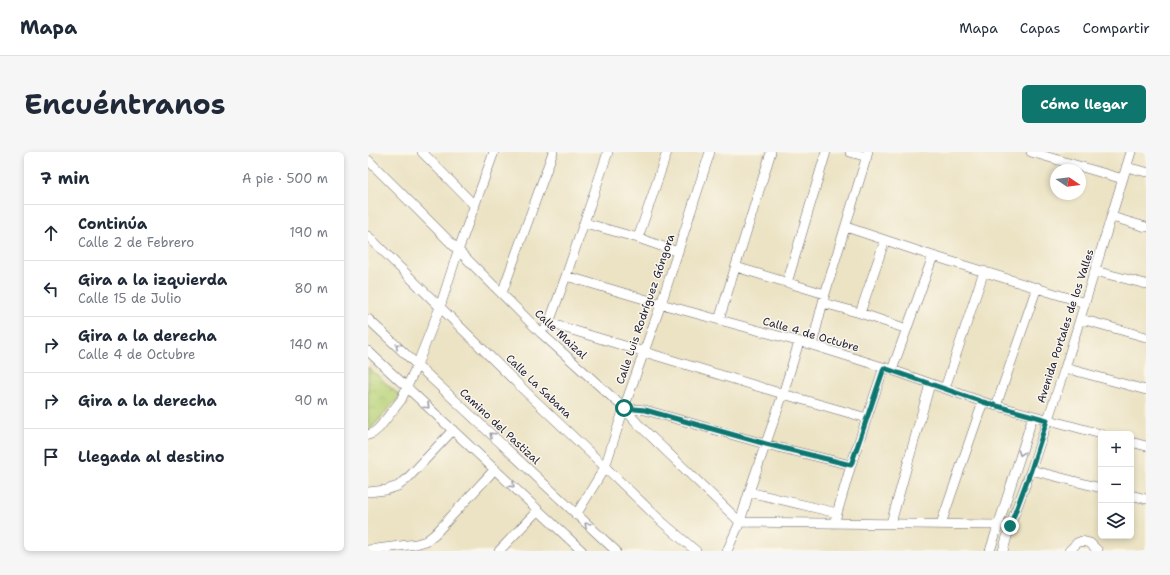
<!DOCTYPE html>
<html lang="es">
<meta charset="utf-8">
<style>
body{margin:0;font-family:"Shantell Sans",sans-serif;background:#f6f6f7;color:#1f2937}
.controls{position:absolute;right:12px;bottom:12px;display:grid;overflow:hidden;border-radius:6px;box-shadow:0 2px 6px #0003}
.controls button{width:36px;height:36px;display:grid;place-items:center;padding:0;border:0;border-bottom:1px solid #e0e1e3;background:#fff;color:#1f2937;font:20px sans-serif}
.compass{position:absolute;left:682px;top:12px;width:36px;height:36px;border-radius:50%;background:#fff;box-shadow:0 2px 6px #0003;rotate:103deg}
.stop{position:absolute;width:12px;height:12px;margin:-9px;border:3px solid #0f766e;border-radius:50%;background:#fff}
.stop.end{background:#0f766e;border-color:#fff;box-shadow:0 1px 4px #0008}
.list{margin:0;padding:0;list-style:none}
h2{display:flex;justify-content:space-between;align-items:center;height:52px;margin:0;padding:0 16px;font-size:17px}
h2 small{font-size:13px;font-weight:400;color:#747a83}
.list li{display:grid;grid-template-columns:26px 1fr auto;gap:12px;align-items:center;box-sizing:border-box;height:56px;padding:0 16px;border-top:1px solid #e0e1e3}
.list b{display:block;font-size:15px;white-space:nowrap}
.list p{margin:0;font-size:13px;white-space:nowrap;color:#747a83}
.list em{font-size:13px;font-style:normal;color:#747a83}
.icon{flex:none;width:22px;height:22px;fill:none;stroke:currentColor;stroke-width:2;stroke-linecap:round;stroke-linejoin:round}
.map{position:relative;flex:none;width:778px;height:399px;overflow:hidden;border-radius:6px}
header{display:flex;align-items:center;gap:24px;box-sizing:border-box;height:56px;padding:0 20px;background:#fff;border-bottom:1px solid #e0e1e3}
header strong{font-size:19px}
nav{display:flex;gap:22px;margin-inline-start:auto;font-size:14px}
.intro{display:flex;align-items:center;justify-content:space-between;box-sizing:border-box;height:96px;padding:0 24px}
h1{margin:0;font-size:28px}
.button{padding:10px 18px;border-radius:6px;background:#0f766e;color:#fff;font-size:14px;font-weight:700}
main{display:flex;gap:24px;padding:0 24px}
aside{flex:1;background:#fff;border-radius:6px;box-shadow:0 2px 6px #0003}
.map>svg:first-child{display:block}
</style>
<header>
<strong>Mapa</strong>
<nav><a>Mapa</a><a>Capas</a><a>Compartir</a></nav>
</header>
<div class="intro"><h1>Encuéntranos</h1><a class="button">Cómo llegar</a></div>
<main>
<aside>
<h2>7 min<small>A pie · 500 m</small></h2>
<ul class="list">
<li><svg class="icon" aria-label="ahead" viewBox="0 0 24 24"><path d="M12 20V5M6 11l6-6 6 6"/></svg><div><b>Continúa</b><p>Calle 2 de Febrero</p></div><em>190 m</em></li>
<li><svg class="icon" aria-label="left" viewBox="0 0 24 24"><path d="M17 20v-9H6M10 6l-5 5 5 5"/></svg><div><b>Gira a la izquierda</b><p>Calle 15 de Julio</p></div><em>80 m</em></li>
<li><svg class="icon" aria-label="right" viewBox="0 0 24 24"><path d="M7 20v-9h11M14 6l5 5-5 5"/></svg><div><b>Gira a la derecha</b><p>Calle 4 de Octubre</p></div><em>140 m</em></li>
<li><svg class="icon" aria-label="right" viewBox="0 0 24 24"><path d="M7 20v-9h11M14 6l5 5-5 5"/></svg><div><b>Gira a la derecha</b></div><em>90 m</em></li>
<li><svg class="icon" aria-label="arrive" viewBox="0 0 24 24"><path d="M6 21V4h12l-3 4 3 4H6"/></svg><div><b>Llegada al destino</b></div></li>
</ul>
</aside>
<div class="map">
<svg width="778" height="399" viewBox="0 0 778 399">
<defs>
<pattern id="park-crowns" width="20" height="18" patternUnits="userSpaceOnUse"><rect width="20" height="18" fill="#b9d278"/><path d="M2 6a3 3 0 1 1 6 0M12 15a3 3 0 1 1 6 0" fill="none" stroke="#9fb469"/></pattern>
</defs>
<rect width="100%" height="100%" fill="#fbf7ec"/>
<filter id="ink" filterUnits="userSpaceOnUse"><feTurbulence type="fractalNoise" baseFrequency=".025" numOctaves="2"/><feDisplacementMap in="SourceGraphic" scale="8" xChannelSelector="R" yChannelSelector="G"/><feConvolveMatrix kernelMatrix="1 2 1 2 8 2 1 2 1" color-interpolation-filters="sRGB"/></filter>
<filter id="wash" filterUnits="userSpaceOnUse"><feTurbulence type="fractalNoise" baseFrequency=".012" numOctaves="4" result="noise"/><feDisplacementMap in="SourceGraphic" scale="16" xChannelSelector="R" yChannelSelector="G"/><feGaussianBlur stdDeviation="0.9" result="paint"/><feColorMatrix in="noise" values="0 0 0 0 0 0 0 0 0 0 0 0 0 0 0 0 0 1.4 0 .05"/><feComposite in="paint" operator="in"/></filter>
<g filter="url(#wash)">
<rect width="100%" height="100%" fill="#ece3c4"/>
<!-- park -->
<path fill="url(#park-crowns)" stroke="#6e7a5a" d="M0,215L32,244L0,280Z"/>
</g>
<g filter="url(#ink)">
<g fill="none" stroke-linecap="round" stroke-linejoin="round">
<!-- minor casing -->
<g stroke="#69666b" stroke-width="10">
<path id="minor" d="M54,0L107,54
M482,0L499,5
M663,0L755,27
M0,8L173,181L256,256L270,272L372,370L630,373
M758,15L778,20
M744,65L778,75
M217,71L270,86L310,100
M478,75L565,104L717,151
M0,84L156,238L237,315L293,369L328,399
M270,86L299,0
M368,115L457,142
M727,119L778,132
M198,124L293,152L444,193L524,218L615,250L733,282
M419,131L458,0
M134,141L185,0
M455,151L492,161L539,177
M492,161L517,88
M0,167L248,399
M713,167L778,185
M351,168L403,0
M181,171L415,242L499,266
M178,175L181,171L198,124L240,0
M444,193L457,142L500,0
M0,199L214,399
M697,216L778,238
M524,218L565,104
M577,236L616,119
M628,254L669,135
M256,256L277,258L397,292L483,313
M0,283L5,281L11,276L33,248L49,213L72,155L90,99L126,0
M763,290L778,294
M663,318L733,336
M0,340L18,338L30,334L39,327L85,278
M381,340L469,361
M763,343L778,347
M208,363L237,315L256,256L293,152L342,0
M523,371L562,232
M466,372L483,313L516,215
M573,372L615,250
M0,398L48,392L58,389L67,382L127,317
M131,399L170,358
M359,399L372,370L381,340L415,242L431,190
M622,399L665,264
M635,399L642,374L663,318L697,216L763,0
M701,399L709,391L714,389L722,391L730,399"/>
</g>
<!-- minor -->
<use href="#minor" stroke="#fff" stroke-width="9"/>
</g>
<!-- one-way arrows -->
<defs><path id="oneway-chevron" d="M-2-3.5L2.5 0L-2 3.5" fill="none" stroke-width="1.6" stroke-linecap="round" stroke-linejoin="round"/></defs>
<g stroke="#9c9ca7">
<use href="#oneway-chevron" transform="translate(30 194) rotate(-137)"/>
<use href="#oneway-chevron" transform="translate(59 254) rotate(43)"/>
<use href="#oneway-chevron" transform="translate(124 283) rotate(-137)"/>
<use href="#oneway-chevron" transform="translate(653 301) rotate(108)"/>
<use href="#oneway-chevron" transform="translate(144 333) rotate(44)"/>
<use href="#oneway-chevron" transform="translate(219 373) rotate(-137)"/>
</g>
</g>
<g fill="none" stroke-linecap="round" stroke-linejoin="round" filter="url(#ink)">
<!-- route -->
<path stroke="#0f766e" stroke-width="5" d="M256,256L277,258L398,292L483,313L516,216L615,250L679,268L663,318L642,374"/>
</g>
<g text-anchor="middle" stroke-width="3" stroke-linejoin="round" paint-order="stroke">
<!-- street labels -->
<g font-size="11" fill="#22223b" stroke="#fbf7ec">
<text transform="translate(277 157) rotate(-71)" y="4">Calle Luis Rodríguez Góngora</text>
<text transform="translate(697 174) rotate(-72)" y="4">Avenida Portales de los Valles</text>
<text transform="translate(193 182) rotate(43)" y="4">Calle Maizal</text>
<text transform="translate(443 182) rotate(16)" y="4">Calle 4 de Octubre</text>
<text transform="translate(171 234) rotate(44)" y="4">Calle La Sabana</text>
<text transform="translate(132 274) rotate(43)" y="4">Camino del Pastizal</text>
</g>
</g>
</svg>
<div class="controls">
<button>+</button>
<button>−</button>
<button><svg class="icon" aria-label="layers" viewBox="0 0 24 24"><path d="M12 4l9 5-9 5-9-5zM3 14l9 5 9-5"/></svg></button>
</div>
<svg class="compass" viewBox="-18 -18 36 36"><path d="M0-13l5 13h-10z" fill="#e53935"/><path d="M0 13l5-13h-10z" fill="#747a83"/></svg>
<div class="stop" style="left:256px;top:256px"></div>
<div class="stop end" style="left:642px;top:374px"></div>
</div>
</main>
